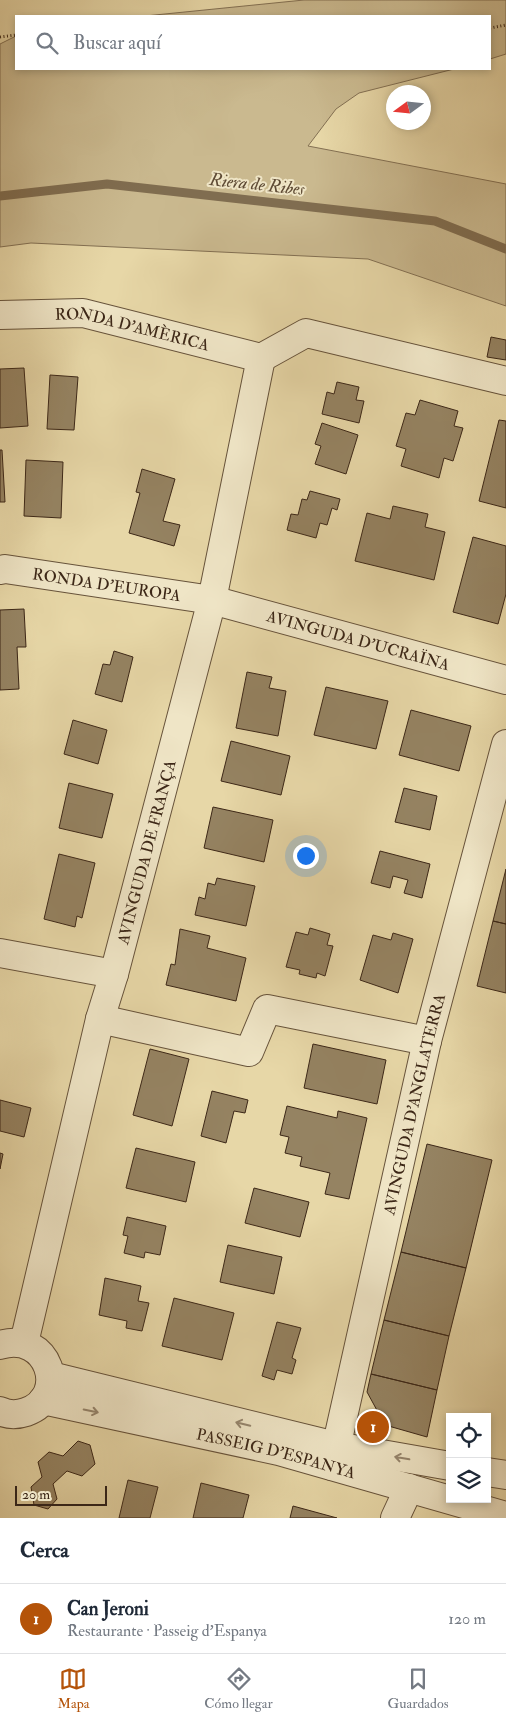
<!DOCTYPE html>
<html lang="es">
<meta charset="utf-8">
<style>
body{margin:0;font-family:"IM FELL Double Pica",serif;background:#f6f6f7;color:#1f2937}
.controls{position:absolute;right:15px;bottom:15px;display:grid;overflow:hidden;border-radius:0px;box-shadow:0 2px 8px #0003}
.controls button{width:45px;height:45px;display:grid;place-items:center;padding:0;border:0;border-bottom:1px solid #e0e1e3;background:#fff;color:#1f2937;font:25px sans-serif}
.compass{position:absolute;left:386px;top:85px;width:45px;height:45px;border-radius:50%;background:#fff;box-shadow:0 2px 8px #0003;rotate:255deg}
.scale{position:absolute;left:15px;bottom:12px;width:92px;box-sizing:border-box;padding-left:5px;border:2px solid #3c2717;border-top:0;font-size:14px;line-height:18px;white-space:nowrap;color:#3c2717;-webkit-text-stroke:4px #efe5c6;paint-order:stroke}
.you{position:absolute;left:305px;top:855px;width:18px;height:18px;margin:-12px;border:4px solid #fff;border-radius:50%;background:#1a73e8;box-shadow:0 0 0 8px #1a73e833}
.badge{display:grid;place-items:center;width:32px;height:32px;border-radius:50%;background:#b45309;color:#fff;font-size:16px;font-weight:700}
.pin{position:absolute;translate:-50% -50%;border:2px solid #fff;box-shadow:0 1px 5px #0006}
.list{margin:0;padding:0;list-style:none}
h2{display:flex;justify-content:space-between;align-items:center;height:65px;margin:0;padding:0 20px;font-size:21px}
h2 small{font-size:16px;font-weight:400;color:#747a83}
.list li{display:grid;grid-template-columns:32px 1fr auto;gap:15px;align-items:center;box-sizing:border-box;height:70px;padding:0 20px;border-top:1px solid #e0e1e3}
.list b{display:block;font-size:19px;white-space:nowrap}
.list p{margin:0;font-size:16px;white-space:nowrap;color:#747a83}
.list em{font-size:16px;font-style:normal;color:#747a83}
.icon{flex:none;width:28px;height:28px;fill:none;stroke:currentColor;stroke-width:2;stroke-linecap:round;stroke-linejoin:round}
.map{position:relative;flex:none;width:506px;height:1518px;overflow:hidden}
.search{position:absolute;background:#fff;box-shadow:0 2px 8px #0003;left:15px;right:15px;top:15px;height:55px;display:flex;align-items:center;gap:12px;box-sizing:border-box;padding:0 18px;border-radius:0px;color:#747a83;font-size:19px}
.sheet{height:135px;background:#fff}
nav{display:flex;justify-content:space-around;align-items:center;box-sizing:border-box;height:70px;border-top:1px solid #e0e1e3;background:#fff;font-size:14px;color:#747a83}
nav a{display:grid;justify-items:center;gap:2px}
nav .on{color:#b45309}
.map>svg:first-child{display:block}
</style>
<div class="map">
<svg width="506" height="1518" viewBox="0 0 506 1518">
<rect width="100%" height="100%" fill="#e7d7a7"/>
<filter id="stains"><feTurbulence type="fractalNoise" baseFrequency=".004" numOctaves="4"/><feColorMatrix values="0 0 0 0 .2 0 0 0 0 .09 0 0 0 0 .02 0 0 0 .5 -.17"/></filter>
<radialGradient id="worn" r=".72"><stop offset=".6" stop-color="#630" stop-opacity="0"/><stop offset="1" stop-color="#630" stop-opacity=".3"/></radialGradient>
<!-- green -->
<path fill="#cab98f" stroke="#837053" d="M304,0H506V54L490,59V16H145Z
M16,36V69H454L359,93L336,109L308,146L506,184V306L368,259L31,243L0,247V44Z"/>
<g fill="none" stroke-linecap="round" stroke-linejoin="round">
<!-- stream -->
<path stroke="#806d50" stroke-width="9" d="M0,196L107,184L435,221L506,249"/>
</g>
<!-- building -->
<path fill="#958362" stroke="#3c2717" d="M491,337L506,340V360L487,357Z
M24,368L28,426L0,428V369Z
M50,375L78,377L74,430L47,429Z
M337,382L359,387L356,400L364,401L359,423L322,414L327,392L334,394Z
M420,400L458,411L454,426L463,428L453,461L444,458L439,478L401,466L406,449L396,446L406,413L415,415Z
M499,420L506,421V508L479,501Z
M322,423L358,435L346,474L315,464L321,446L315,444Z
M0,450H2L5,502H0Z
M26,460L63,462L61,518L24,516Z
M142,469L175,479L163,521L180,525L174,546L129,533L140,493L136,492Z
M310,491L340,499L337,510L332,508L327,525L320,523L316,538L287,530L291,514L298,515L302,499L307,500Z
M393,506L428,514L425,527L445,532L434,580L355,561L367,513L390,519Z
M473,537L506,546V594L498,624L453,612Z
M24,609L26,647H17L19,689L0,690V610Z
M114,651L133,657L122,702L95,694L103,664L110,665Z
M247,672L272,677L269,688L286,691L278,736L236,728Z
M326,687L388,701L376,749L314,735Z
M411,710L471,726L459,771L399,755Z
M73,720L107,730L98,764L64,754Z
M231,741L290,756L281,795L221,781Z
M69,783L113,794L102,838L59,828Z
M404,788L437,796L430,830L395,822Z
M213,807L273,820L264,862L204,848Z
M380,851L430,864L422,898L404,893L408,880L393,876L390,888L371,883Z
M59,854L95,863L82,918L77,916L75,927L44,919Z
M506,869V924L493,921Z
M217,878L255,886L246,926L195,915L199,897L205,899L208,883L215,885Z
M493,921L506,924V993L477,986Z
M310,928L330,934L327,945L333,946L325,976L317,973L316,978L299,974L300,970L286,967L296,932L308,935Z
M180,929L210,936L207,948L246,958L236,1001L166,985L171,964L175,965Z
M393,933L413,939L398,993L360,980L373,935L391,940Z
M313,1044L386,1060L377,1104L304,1088Z
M150,1049L189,1059L172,1126L133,1115Z
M212,1091L248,1100L245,1113L234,1111L226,1143L201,1136Z
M0,1100L31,1108L24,1137L0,1131Z
M287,1106L337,1118L338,1111L367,1118L349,1199L325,1194L330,1173L300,1166L302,1157L285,1153L289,1137L280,1135Z
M427,1144L492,1160L466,1268L401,1252Z
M136,1148L195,1162L186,1202L126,1188Z
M0,1153L3,1154L0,1169Z
M254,1188L309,1202L300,1237L245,1223Z
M127,1217L166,1226L160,1255L145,1252L144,1258L124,1253L128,1236L123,1235Z
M228,1245L282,1257L274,1294L220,1282Z
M401,1252L466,1268L449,1336L384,1320Z
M105,1278L141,1286L138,1301L149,1303L142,1331L126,1328L127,1321L99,1315Z
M174,1298L234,1313L222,1360L162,1346Z
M384,1320L449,1336L437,1390L371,1374Z
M277,1322L301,1328L292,1358L296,1360L292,1374L277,1370L274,1380L262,1376Z
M371,1374L437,1390L427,1437L385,1425L367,1392Z
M78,1441L90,1445L95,1464L82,1476L67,1471L53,1484L57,1499L48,1509L34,1505L31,1487L42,1477L38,1462L49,1452L63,1456Z
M128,1480L158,1487L150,1518H119Z
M201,1483L249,1495L243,1518H193Z
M293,1506L337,1518H290Z"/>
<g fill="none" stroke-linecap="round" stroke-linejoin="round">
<!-- street casing -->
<g stroke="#67533b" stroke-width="30">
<g id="street">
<path id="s1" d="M0,315L83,313L261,358"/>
<path d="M261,358L306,333L506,381"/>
<path id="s2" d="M0,570L5,569L212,600L506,680"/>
<path d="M0,953L114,974"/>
<path d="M100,1019L249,1052L267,1009L427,1041"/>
<path id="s3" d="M24,1343L100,1019L114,974L212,600L261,358"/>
<path d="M0,1345C48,1330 71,1396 26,1412C17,1415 8,1415 0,1411"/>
<path d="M51,1376L336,1446L450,1466"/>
<path id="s4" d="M43,1400L279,1451L506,1516"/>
<path id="s5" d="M332,1466L427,1041L506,744"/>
<path d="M487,1472L506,1475"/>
<path d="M395,1518L409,1488"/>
</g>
</g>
<!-- path -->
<path stroke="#3c2717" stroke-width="3" stroke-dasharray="1 2.5" stroke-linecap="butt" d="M490,28L506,25
M0,37L16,35"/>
<!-- street -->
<use href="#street" stroke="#efe5c6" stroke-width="28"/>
</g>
<!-- one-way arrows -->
<defs><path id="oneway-shaft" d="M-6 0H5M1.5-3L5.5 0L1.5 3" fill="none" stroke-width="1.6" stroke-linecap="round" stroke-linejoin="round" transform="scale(1.25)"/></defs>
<g stroke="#96866e">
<use href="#oneway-shaft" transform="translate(91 1411) rotate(12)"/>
<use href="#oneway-shaft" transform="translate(243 1424) rotate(-166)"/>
<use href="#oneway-shaft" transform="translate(402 1458) rotate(-170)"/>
</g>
<g text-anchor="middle" stroke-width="4" stroke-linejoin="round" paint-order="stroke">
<!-- street labels -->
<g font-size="16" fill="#3c2717" stroke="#efe5c6">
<text dy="6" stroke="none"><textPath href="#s1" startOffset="134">RONDA D'AMÈRICA</textPath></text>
<text dy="6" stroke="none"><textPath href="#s2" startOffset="108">RONDA D'EUROPA</textPath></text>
<text dy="6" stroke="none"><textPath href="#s2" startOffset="366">AVINGUDA D'UCRAÏNA</textPath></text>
<text dy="6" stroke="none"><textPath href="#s3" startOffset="506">AVINGUDA DE FRANÇA</textPath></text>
<text dy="6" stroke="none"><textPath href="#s5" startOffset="371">AVINGUDA D'ANGLATERRA</textPath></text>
<text dy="6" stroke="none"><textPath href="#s4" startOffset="239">PASSEIG D'ESPANYA</textPath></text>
</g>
<!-- water labels -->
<g font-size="18" font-style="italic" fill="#5e4a34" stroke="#efe5c6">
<text transform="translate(257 184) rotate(6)" y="6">Riera de Ribes</text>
</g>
</g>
<rect width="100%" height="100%" filter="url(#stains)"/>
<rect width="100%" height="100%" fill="url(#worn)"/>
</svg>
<div class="controls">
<button><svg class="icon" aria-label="locate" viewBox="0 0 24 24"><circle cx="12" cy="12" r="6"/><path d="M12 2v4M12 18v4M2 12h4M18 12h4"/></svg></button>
<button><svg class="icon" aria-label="layers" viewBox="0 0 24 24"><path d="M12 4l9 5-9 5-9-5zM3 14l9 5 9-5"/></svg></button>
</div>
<svg class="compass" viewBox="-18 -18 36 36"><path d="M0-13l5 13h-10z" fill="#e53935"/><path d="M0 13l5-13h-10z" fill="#747a83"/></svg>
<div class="scale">20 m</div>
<div class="you"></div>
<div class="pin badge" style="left:373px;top:1427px">1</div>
<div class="search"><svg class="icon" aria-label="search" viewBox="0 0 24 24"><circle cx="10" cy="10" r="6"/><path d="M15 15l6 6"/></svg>Buscar aquí</div>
</div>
<section class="sheet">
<h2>Cerca<small></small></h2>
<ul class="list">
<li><span class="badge">1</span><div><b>Can Jeroni</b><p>Restaurante · Passeig d'Espanya</p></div><em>120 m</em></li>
</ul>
</section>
<nav>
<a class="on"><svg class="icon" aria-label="map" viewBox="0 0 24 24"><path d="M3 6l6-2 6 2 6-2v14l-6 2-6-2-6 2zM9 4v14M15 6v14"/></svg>Mapa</a>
<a><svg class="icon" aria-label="directions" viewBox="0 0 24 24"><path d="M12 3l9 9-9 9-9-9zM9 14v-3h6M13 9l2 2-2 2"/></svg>Cómo llegar</a>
<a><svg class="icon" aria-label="saved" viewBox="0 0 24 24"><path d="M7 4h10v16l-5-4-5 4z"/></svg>Guardados</a>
</nav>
